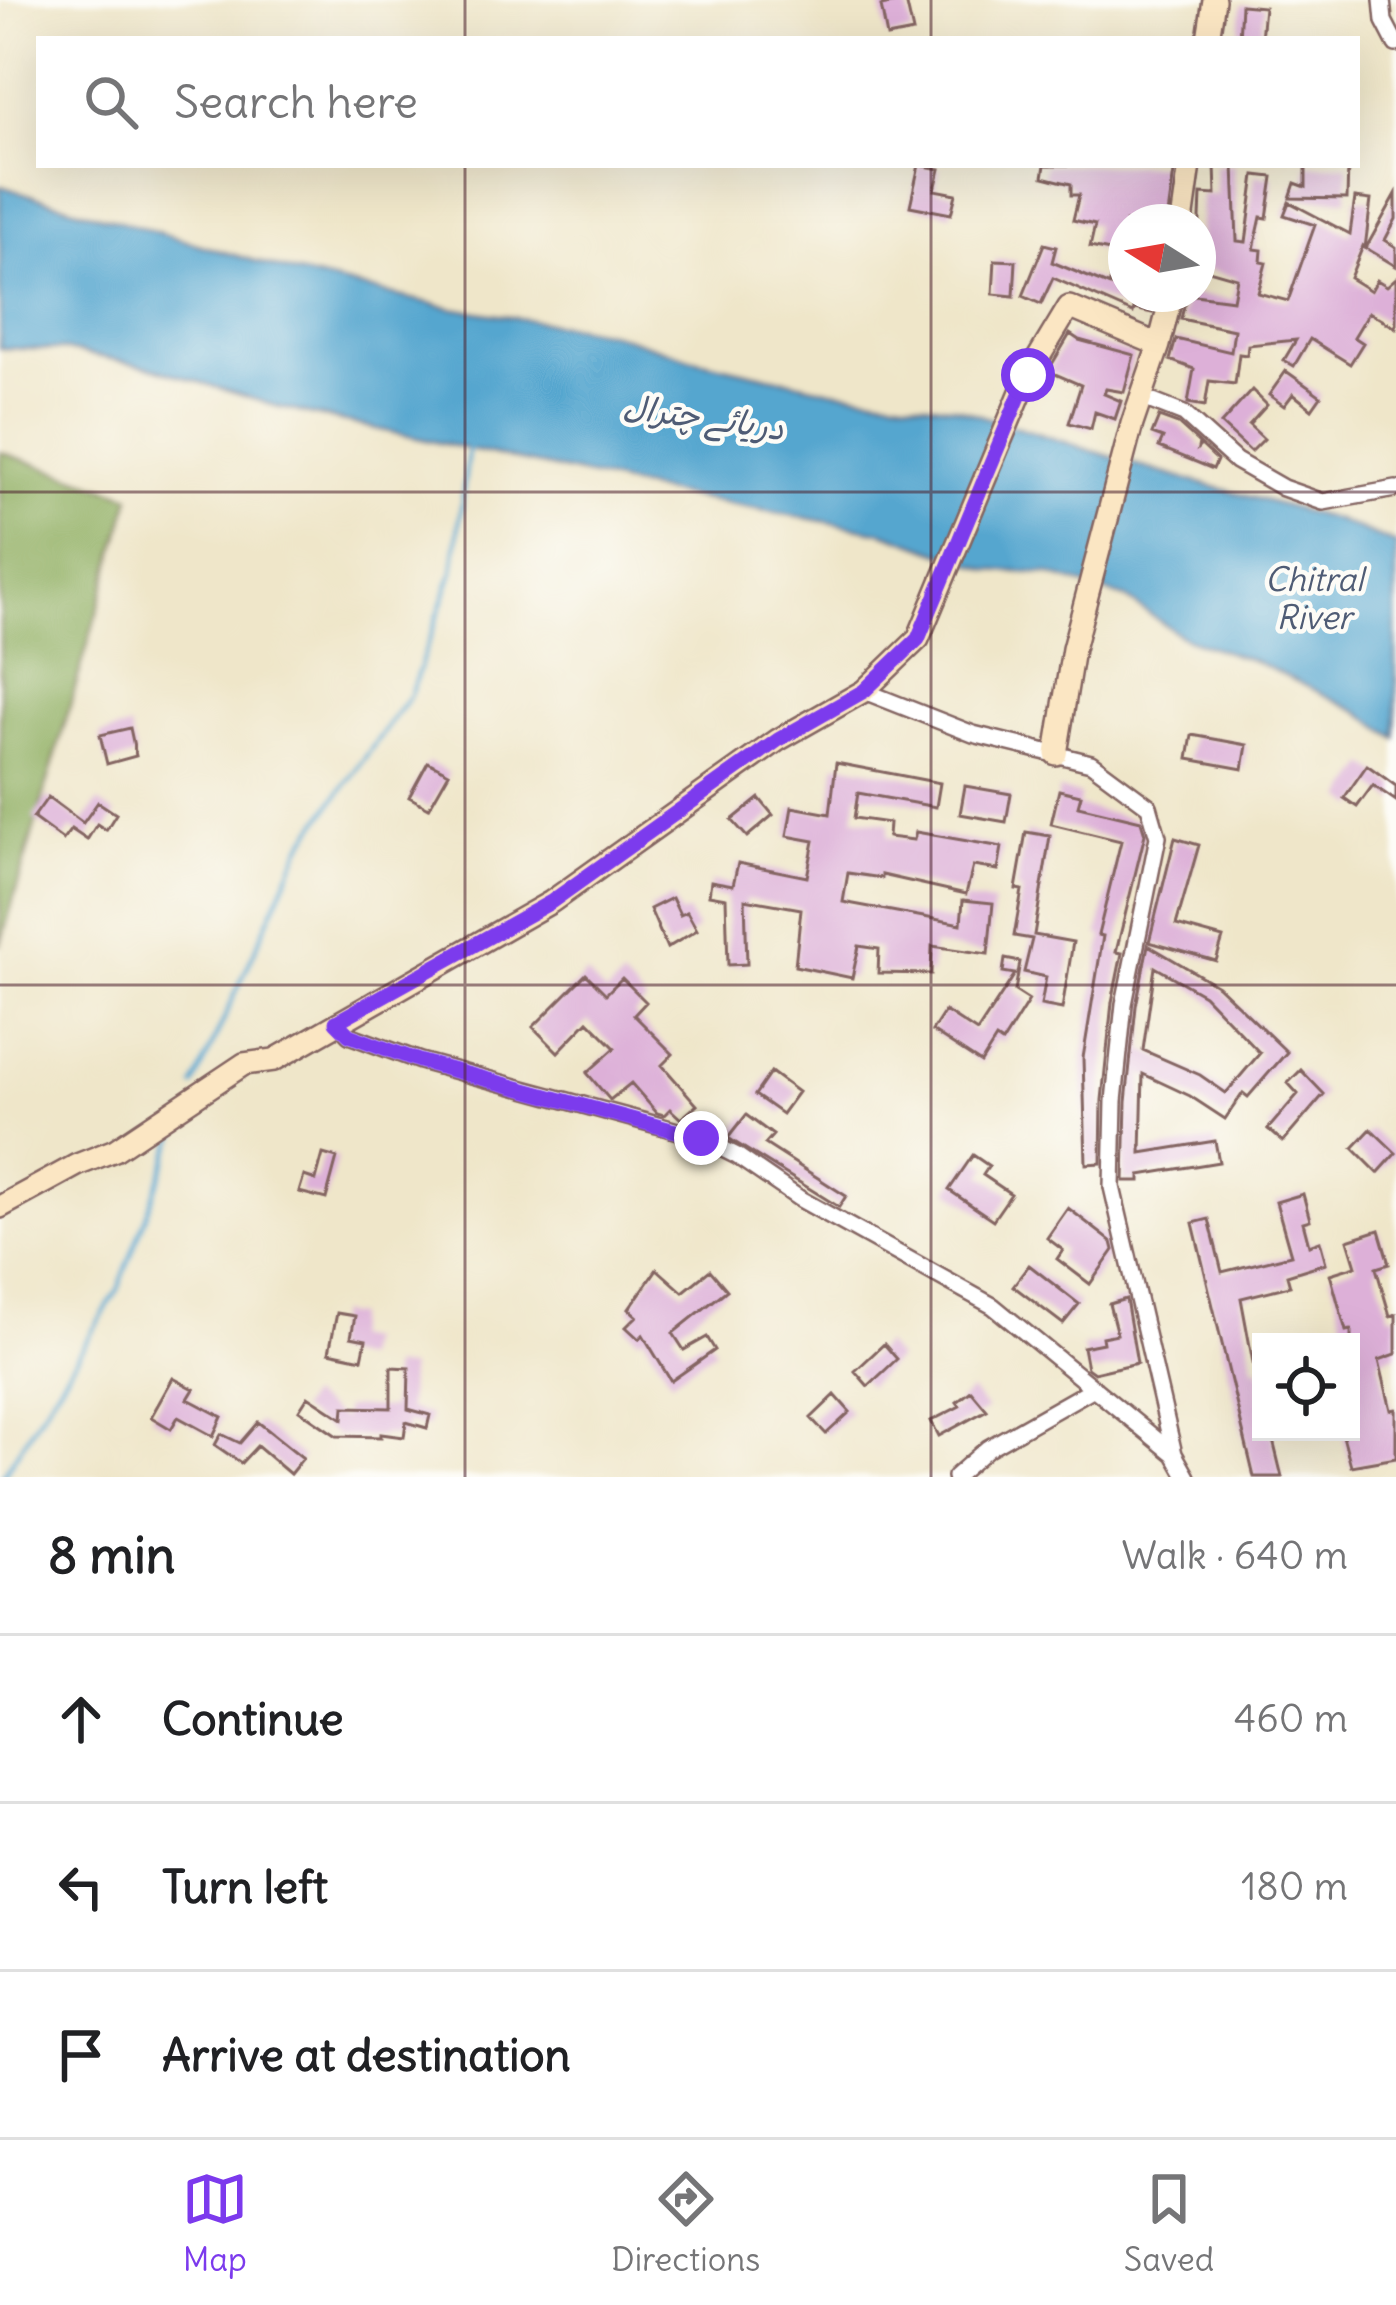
<!DOCTYPE html>
<meta charset="utf-8">
<style>
body{margin:0;font-family:Delius,"Playpen Sans Arabic",sans-serif;background:#f2f2f2;color:#202124}
.controls{position:absolute;right:36px;bottom:36px;display:grid;overflow:hidden;border-radius:0px;box-shadow:0 12px 48px #0002}
.controls button{width:108px;height:108px;display:grid;place-items:center;padding:0;border:0;border-bottom:3px solid #e0e0e0;background:#fff;color:#202124;font:60px sans-serif}
.compass{position:absolute;left:1108px;top:204px;width:108px;height:108px;border-radius:50%;background:#fff;box-shadow:0 12px 48px #0002;rotate:281deg}
.stop{position:absolute;width:36px;height:36px;margin:-27px;border:9px solid #7c3aed;border-radius:50%;background:#fff}
.stop.end{background:#7c3aed;border-color:#fff;box-shadow:0 3px 12px #0008}
.list{margin:0;padding:0;list-style:none}
h2{display:flex;justify-content:space-between;align-items:center;height:156px;margin:0;padding:0 48px;font-size:51px}
h2 small{font-size:39px;font-weight:400;color:#757577}
.list li{display:grid;grid-template-columns:78px 1fr auto;gap:36px;align-items:center;box-sizing:border-box;height:168px;padding:0 48px;border-top:3px solid #e0e0e0}
.list b{display:block;font-size:45px;white-space:nowrap}
.list em{font-size:39px;font-style:normal;color:#757577}
.icon{flex:none;width:66px;height:66px;fill:none;stroke:currentColor;stroke-width:2;stroke-linecap:round;stroke-linejoin:round}
.map{position:relative;flex:none;width:1396px;height:1477px;overflow:hidden}
.search{position:absolute;background:#fff;box-shadow:0 12px 48px #0002;left:36px;right:36px;top:36px;height:132px;display:flex;align-items:center;gap:30px;box-sizing:border-box;padding:0 42px;border-radius:0px;color:#757577;font-size:45px}
.sheet{height:660px;background:#fff}
nav{display:flex;justify-content:space-around;align-items:center;box-sizing:border-box;height:168px;border-top:3px solid #e0e0e0;background:#fff;font-size:33px;color:#757577}
nav a{display:grid;justify-items:center;gap:6px}
nav .on{color:#7c3aed}
.map>svg:first-child{display:block}
</style>
<div class="map">
<svg width="1396" height="1477" viewBox="0 0 1396 1477">
<rect width="100%" height="100%" fill="#fdfcf7"/>
<filter id="ink" filterUnits="userSpaceOnUse"><feTurbulence type="fractalNoise" baseFrequency=".00833" numOctaves="2"/><feDisplacementMap in="SourceGraphic" scale="24" xChannelSelector="R" yChannelSelector="G"/><feConvolveMatrix kernelMatrix="1 2 1 2 8 2 1 2 1" color-interpolation-filters="sRGB"/></filter>
<filter id="wash" filterUnits="userSpaceOnUse"><feTurbulence type="fractalNoise" baseFrequency=".004" numOctaves="4" result="noise"/><feDisplacementMap in="SourceGraphic" scale="48" xChannelSelector="R" yChannelSelector="G"/><feGaussianBlur stdDeviation="2.7" result="paint"/><feColorMatrix in="noise" values="0 0 0 0 0 0 0 0 0 0 0 0 0 0 0 0 0 1.4 0 .05"/><feComposite in="paint" operator="in"/></filter>
<g filter="url(#wash)">
<rect width="100%" height="100%" fill="#efe6c9"/>
<!-- forest -->
<path fill="#90af62" stroke="#6d6746" stroke-width="3" d="M0,452L131,496L0,946Z"/>
<!-- water -->
<path fill="#55a6cf" stroke="#50627d" stroke-width="3" d="M0,186L292,272L451,308L609,332L693,359L831,390L954,407L1159,472L1336,520L1396,544V738L1358,711L1254,661L1184,638L1126,598L1048,574L989,570L883,532L652,490L282,408L155,368L66,350L0,348Z"/>
<g fill="none" stroke-linecap="round" stroke-linejoin="round">
<!-- stream -->
<path stroke="#55a6cf" stroke-width="4.5" d="M194,1086L302,845L410,695L453,572L469,444
M2,1477L118,1290L184,1114"/>
</g>
<g id="blocks">
<!-- building -->
<path fill="#ddb0d8" fill-rule="evenodd" d="M906,1L913,32L887,37L881,6Z
M1241,5L1264,7L1261,39H1239Z
M919,165L940,169L935,190L956,194L951,214L910,206Z
M1045,165H1175L1167,222H1126V294H1157L1152,313L1134,309L1133,313L1053,278L1041,304L1023,296L1044,244L1056,247L1052,262L1110,286V251L1090,247L1095,225L1073,220L1079,195H1071V184L1043,177Z
M1215,165H1234L1237,241L1246,242L1255,175L1273,177L1267,218L1261,217L1254,249L1262,250L1261,262L1266,263L1258,293L1288,301L1315,225L1284,215L1289,202L1350,234L1355,198L1371,200L1365,248L1363,246L1350,278L1371,291L1377,280L1387,286L1396,278V328L1369,312L1354,337L1363,343L1350,364L1310,339L1294,366L1284,360L1296,340L1248,345L1247,355L1239,354L1235,384L1209,381L1205,406L1188,403L1194,369L1170,360L1176,339L1231,352L1234,330L1181,319L1187,294L1233,300L1237,278L1198,267L1201,194L1216,195Z
M1306,165H1348L1347,199L1290,198L1295,183L1306,187Z
M1396,194V219L1385,240L1396,247V266L1366,248Z
M995,260L1016,261L1014,296L993,294Z
M1070,334L1079,340L1134,355L1124,392L1106,389L1104,394L1121,401L1115,419L1095,412L1091,429L1069,423L1081,385L1048,371Z
M1286,371L1321,396L1312,409L1293,394L1284,406L1269,395Z
M1252,390L1267,405L1249,425L1264,439L1251,452L1221,424Z
M1159,417L1178,424L1199,443L1198,448L1201,445L1217,460L1213,469L1159,447L1163,438L1152,434Z
M130,728L136,756L107,764L100,735Z
M1192,735L1247,745L1243,769L1188,759Z
M428,762L449,773L429,808L409,797Z
M836,763L940,783L936,807L858,793L854,818L889,823L888,837L914,840L916,832L1002,847L998,870L973,866L966,894L882,875V878L848,873L843,902L961,924L963,900L993,903L988,954L932,946L931,974L878,973L879,949L859,946L852,978L795,966L801,909L745,899L747,964L728,965L726,898L709,895L711,881L733,885L738,863L807,877L814,841L787,836L792,807L830,814Z
M1367,765L1396,786V801L1373,785L1357,807L1344,798Z
M965,786L1011,794L1006,822L960,814Z
M1059,790L1081,795L1078,806L1141,821L1145,834L1116,952L1122,953L1112,1002L1102,1100L1101,1163L1086,1164L1083,1058L1103,936L1098,935L1121,841L1051,824Z
M48,797L83,823L98,802L116,814L106,830L97,824L87,840L71,829L63,840L33,818Z
M759,798L773,815L747,837L732,820Z
M1026,832L1050,836L1034,935L1073,942L1062,1009L1041,1005L1046,977L1024,972L1032,939L1014,936L1022,890L1016,889Z
M1175,838L1199,845L1176,925L1223,938L1216,961L1149,942Z
M672,898L680,915L687,912L697,930L667,948L650,909Z
M1148,945L1218,986L1287,1052L1248,1097L1243,1093L1225,1119L1190,1096L1143,1074L1141,1153L1215,1141L1219,1162L1140,1175V1181H1124L1126,1102L1136,1006ZM1155,967L1204,995L1260,1053L1226,1093L1200,1075L1143,1050Z
M1005,959L1020,962L1015,991L1029,1000L1002,1043L996,1039L981,1063L932,1031L945,1011L977,1032L1015,974L1003,972Z
M586,974L606,994L622,978L646,1002L634,1015L673,1054L662,1065L697,1105L681,1119L670,1109L664,1115L657,1113L631,1083L610,1100L587,1073L615,1048L588,1021L558,1052L533,1027Z
M1301,1070L1324,1094L1283,1142L1268,1129L1298,1094L1288,1083Z
M771,1072L798,1092L782,1114L755,1095Z
M746,1115L773,1135L765,1144L846,1196L839,1207L728,1138Z
M1371,1129L1396,1153L1378,1173L1353,1148Z
M323,1154L337,1158L326,1199L299,1192L304,1176L316,1180Z
M973,1155L989,1166L983,1175L1011,1194L993,1220L949,1190Z
M1303,1194L1310,1220L1303,1222L1309,1245L1320,1241L1326,1263L1287,1275L1290,1286L1241,1298L1254,1368L1261,1367V1432H1271L1282,1477H1254L1193,1223L1209,1219L1222,1272L1291,1255L1276,1202Z
M1068,1208L1112,1242L1114,1250L1090,1284L1057,1259L1063,1250L1047,1238Z
M1379,1230L1389,1264L1376,1268L1390,1316L1396,1314V1354L1379,1360L1391,1410L1396,1409V1458L1351,1466L1342,1432H1351V1330L1346,1331L1330,1274L1356,1266L1348,1240Z
M1029,1265L1079,1304L1063,1324L1013,1286Z
M657,1269L683,1292L710,1270L727,1290L673,1333L684,1350L707,1337L715,1350L671,1381L643,1335L639,1339L626,1327L637,1316L629,1309Z
M1126,1299L1137,1363L1094,1373L1087,1368L1083,1347L1103,1343L1102,1337L1117,1334L1109,1304Z
M337,1313L355,1316L351,1337L366,1340L362,1359L329,1352Z
M884,1344L897,1359L868,1386L855,1371Z
M391,1367L409,1368L408,1409L430,1415L427,1428L406,1422L404,1437L381,1434V1437L337,1436L299,1410L308,1396L343,1419L344,1407L391,1408Z
M173,1378L194,1389L188,1399L222,1417L213,1436L178,1417L171,1429L151,1417Z
M971,1391L987,1410L939,1436L931,1421L960,1406L957,1402Z
M835,1395L850,1412L826,1434L811,1418Z
M258,1422L303,1458L290,1474L257,1446L241,1463L215,1445L221,1434L240,1443Z"/>
</g>
</g>
<g filter="url(#ink)">
<use href="#blocks" fill-opacity="0" stroke="#846562" stroke-width="3"/>
<g fill="none" stroke-linecap="round" stroke-linejoin="round">
<!-- street casing -->
<g stroke="#846562" stroke-width="20">
<path id="street" d="M1382,0L1384,21L1396,44
M1143,398L1184,414L1236,461L1283,488L1323,502L1396,489
M864,691L973,734L1091,763L1149,806L1158,837L1124,1004L1114,1101L1112,1187L1174,1454L1187,1477
M336,1021L349,1035L420,1061L657,1125L701,1138L737,1156L800,1199L993,1306L1174,1454
M955,1477L988,1448L1094,1388"/>
</g>
<!-- secondary casing -->
<g stroke="#846562" stroke-width="26">
<path id="secondary" d="M1208,39L1214,0
M1182,222L1190,165
M1056,754L1073,649L1132,424L1159,345
M0,1207L77,1165L115,1150L244,1064L274,1060L551,902L778,740L864,691L918,639L1028,375L1069,307L1159,345L1172,294"/>
</g>
<!-- street -->
<use href="#street" stroke="#fff" stroke-width="15"/>
<!-- secondary -->
<use href="#secondary" stroke="#fbe6c3" stroke-width="21"/>
</g>
</g>
<g fill="none" stroke-linecap="round" stroke-linejoin="round" filter="url(#ink)">
<!-- route -->
<path stroke="#7c3aed" stroke-width="15" d="M701,1138L419,1061L349,1035L336,1022L551,902L778,740L864,691L918,639L1028,375"/>
</g>
<!-- grid -->
<path fill="none" stroke="#4a1f2b" stroke-width="3" stroke-opacity="0.55" d="M465,0V39M931,0V39M465,165V1477M931,165V1477M0,492H1396M0,985H1396"/>
<g text-anchor="middle" stroke-width="9" stroke-linejoin="round" paint-order="stroke">
<!-- water labels -->
<g font-size="33" font-style="italic" fill="#4f5c75" stroke="#fdfcf7">
<text transform="translate(704 417) rotate(8)" y="12">دریائے چترال</text>
<text x="1314" y="591">Chitral<tspan x="1314" dy="38">River</tspan></text>
</g>
</g>
</svg>
<div class="controls">
<button><svg class="icon" aria-label="locate" viewBox="0 0 24 24"><circle cx="12" cy="12" r="6"/><path d="M12 2v4M12 18v4M2 12h4M18 12h4"/></svg></button>
</div>
<svg class="compass" viewBox="-18 -18 36 36"><path d="M0-13l5 13h-10z" fill="#e53935"/><path d="M0 13l5-13h-10z" fill="#757577"/></svg>
<div class="stop" style="left:1028px;top:375px"></div>
<div class="stop end" style="left:701px;top:1138px"></div>
<div class="search"><svg class="icon" aria-label="search" viewBox="0 0 24 24"><circle cx="10" cy="10" r="6"/><path d="M15 15l6 6"/></svg>Search here</div>
</div>
<section class="sheet">
<h2>8 min<small>Walk · 640 m</small></h2>
<ul class="list">
<li><svg class="icon" aria-label="ahead" viewBox="0 0 24 24"><path d="M12 20V5M6 11l6-6 6 6"/></svg><div><b>Continue</b></div><em>460 m</em></li>
<li><svg class="icon" aria-label="left" viewBox="0 0 24 24"><path d="M17 20v-9H6M10 6l-5 5 5 5"/></svg><div><b>Turn left</b></div><em>180 m</em></li>
<li><svg class="icon" aria-label="arrive" viewBox="0 0 24 24"><path d="M6 21V4h12l-3 4 3 4H6"/></svg><div><b>Arrive at destination</b></div></li>
</ul>
</section>
<nav>
<a class="on"><svg class="icon" aria-label="map" viewBox="0 0 24 24"><path d="M3 6l6-2 6 2 6-2v14l-6 2-6-2-6 2zM9 4v14M15 6v14"/></svg>Map</a>
<a><svg class="icon" aria-label="directions" viewBox="0 0 24 24"><path d="M12 3l9 9-9 9-9-9zM9 14v-3h6M13 9l2 2-2 2"/></svg>Directions</a>
<a><svg class="icon" aria-label="saved" viewBox="0 0 24 24"><path d="M7 4h10v16l-5-4-5 4z"/></svg>Saved</a>
</nav>
